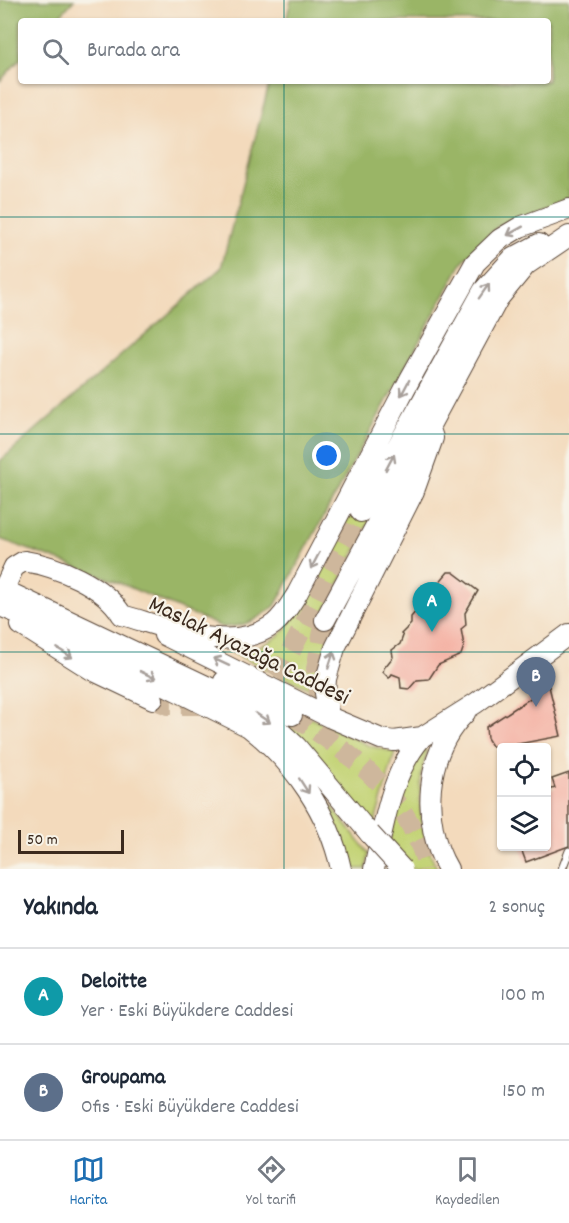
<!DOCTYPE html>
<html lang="tr">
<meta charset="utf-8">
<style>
body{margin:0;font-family:Dekko,sans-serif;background:#f2f2f3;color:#1f2937}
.controls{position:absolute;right:18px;bottom:18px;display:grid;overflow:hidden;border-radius:6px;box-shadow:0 2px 4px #0004}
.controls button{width:54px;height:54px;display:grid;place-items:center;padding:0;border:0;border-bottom:2px solid #e0e1e3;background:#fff;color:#1f2937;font:30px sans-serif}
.scale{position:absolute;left:18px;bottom:15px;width:106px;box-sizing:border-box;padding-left:6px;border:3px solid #3b2a1e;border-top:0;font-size:16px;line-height:21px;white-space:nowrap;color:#3b2a1e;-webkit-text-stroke:4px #f7f3e8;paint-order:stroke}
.you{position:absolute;left:327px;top:456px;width:21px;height:21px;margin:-15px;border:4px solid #fff;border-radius:50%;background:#1a73e8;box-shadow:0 0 0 9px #1a73e833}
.badge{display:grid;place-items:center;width:39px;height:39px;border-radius:50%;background:#1f6fb2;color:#fff;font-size:20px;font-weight:700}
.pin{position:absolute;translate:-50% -50px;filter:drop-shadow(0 2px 3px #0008)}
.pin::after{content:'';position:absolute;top:32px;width:21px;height:18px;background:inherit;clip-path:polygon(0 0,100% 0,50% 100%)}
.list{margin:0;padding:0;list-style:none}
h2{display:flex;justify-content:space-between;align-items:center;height:78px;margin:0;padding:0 24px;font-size:26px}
h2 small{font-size:20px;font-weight:400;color:#747a83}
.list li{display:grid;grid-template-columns:39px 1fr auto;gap:18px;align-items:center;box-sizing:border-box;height:96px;padding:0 24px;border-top:2px solid #e0e1e3}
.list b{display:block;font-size:22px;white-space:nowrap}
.list p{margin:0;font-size:20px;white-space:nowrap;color:#747a83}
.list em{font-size:20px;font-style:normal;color:#747a83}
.icon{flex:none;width:33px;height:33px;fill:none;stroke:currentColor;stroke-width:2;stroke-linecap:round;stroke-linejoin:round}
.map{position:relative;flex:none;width:569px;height:869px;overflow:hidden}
.search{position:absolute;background:#fff;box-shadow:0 2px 4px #0004;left:18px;right:18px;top:18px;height:66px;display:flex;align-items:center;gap:15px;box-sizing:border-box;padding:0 21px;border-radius:6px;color:#747a83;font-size:22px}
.sheet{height:270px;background:#fff}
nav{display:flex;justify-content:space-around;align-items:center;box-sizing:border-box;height:84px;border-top:2px solid #e0e1e3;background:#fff;font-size:16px;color:#747a83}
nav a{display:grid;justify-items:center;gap:3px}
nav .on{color:#1f6fb2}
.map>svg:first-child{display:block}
</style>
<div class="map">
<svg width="569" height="869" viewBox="0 0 569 869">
<rect width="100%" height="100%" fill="#f7f3e8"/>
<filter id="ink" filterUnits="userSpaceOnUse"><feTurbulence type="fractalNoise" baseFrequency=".0167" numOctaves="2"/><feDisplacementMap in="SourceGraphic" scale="12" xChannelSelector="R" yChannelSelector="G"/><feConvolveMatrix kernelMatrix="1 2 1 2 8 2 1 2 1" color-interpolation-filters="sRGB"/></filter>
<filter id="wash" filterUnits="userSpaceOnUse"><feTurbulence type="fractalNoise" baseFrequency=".008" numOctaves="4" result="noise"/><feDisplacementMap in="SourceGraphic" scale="24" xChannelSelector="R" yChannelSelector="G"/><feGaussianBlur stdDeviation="1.35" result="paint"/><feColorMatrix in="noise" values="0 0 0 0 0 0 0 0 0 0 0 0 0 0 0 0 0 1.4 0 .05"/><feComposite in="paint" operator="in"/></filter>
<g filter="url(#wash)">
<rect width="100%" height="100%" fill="#f3dabc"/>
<!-- green -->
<path fill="#c3d375" stroke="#7f7e4a" stroke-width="1.5" d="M352,509L371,518L321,620L336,626L320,662L314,691L230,652C252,651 270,645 286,629Z
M300,713L370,746L395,752L374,826L289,727Z
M424,749L427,752C414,791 419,832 437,869H413L389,842L404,780Z
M331,805L369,854L366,869H351L326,807Z"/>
<!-- forest -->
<path fill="#9ab566" stroke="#6a7042" stroke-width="1.5" d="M0,0H74L55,21H21V58L0,81Z
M291,0H569V198L497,227L463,261L275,606C257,620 245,627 222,627L115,581L0,539V461L221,268L270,81H548V21H286Z"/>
<g id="blocks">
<!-- building -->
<path fill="#f4aa9c" d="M448,572H453L478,591L465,613L466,625L461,629L464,646L461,655L438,665L429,679L417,680L409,689L401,688L400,677L392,674L389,678L383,672L384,668L393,657L392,650L400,644L403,636L401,634L411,624V617L418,609L419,601L425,590L437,585Z
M549,686L561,736L502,747L492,746L487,738L486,727Z
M569,773V846L526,862L520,846H546V791L555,788L552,779Z"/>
</g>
</g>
<g filter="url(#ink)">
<use href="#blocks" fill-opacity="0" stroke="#574436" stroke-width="1.5"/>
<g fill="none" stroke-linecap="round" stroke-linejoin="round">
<!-- primary-tunnel -->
<path stroke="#ceb79c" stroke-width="20" stroke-dasharray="20 10" stroke-linecap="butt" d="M251,694L271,681L285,663L361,512
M153,699L168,705H212
M320,702L316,669L325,620
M292,715C352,754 409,795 428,869"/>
<!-- lane casing -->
<g stroke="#574436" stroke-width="9">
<path id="lane" d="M562,869L569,851"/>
</g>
<!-- primary casing -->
<g stroke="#574436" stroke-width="22">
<path id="primary" d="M361,512L483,291L513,258L539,244
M0,588L223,694L270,722L296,746L370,834
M0,597L14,567L24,561C57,566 104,585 122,615C166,627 232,656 274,624C284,616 290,605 297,594L410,379L475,263L500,239L520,227L569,209
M0,606L37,621L249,727C294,762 329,813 341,869
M325,620L498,299L526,265L569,236
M21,625L92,670L153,699
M164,635L329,717L381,739L394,741L422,737L476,703L569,634
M224,681L292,715
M329,717L325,693L326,679L335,648L414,491L433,438L430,429
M374,869C384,823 391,773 422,737
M448,869C420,822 425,752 465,713"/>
</g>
<!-- lane -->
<use href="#lane" stroke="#fff" stroke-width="7"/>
<!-- primary -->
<use href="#primary" stroke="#fff" stroke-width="20"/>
<!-- primary-bridge casing -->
<g stroke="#574436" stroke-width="22" stroke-linecap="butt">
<path id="primary-bridge" d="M370,834L402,869"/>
</g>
<!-- primary-bridge -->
<use href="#primary-bridge" stroke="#fff" stroke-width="20"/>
</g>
<!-- one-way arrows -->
<defs><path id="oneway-shaft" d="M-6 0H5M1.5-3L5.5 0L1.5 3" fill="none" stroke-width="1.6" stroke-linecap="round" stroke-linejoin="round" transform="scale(1.5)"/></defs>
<g stroke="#a79f9a">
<use href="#oneway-shaft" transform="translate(515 231) rotate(151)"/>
<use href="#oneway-shaft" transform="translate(484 291) rotate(-55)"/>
<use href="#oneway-shaft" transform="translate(405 388) rotate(118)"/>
<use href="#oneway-shaft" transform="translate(390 462) rotate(-62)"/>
<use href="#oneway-shaft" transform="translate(315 561) rotate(118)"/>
<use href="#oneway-shaft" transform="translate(65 653) rotate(32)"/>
<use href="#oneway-shaft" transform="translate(331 660) rotate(-72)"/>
<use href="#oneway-shaft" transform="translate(221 662) rotate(-155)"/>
<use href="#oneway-shaft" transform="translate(148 675) rotate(26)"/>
<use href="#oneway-shaft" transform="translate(263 718) rotate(34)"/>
<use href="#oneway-shaft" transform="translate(304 786) rotate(57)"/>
</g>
</g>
<!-- grid -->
<path fill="none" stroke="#0f766e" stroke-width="1.5" stroke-opacity="0.55" d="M284,0V21M284,81V869M0,217H569M0,434H569M0,652H569"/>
<g text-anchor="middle" stroke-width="4.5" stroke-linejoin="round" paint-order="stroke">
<!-- street labels -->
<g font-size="24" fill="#3b2a1e" stroke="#f7f3e8">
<text transform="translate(250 649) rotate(26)" y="8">Maslak Ayazağa Caddesi</text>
</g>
</g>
</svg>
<div class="controls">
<button><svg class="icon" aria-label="locate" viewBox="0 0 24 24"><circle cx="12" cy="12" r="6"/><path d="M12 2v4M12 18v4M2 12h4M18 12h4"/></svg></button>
<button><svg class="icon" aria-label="layers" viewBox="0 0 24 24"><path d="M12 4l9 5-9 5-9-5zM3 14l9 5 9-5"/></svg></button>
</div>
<div class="scale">50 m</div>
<div class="you"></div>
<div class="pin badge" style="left:432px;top:632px;background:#0f9aa8">A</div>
<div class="pin badge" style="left:536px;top:707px;background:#5c6f8a">B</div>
<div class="search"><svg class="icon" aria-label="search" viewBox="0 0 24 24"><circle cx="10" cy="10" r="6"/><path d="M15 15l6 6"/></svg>Burada ara</div>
</div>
<section class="sheet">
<h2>Yakında<small>2 sonuç</small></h2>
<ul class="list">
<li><span class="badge" style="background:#0f9aa8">A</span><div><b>Deloitte</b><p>Yer · Eski Büyükdere Caddesi</p></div><em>100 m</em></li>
<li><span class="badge" style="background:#5c6f8a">B</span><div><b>Groupama</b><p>Ofis · Eski Büyükdere Caddesi</p></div><em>150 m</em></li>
</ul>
</section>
<nav>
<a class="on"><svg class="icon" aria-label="map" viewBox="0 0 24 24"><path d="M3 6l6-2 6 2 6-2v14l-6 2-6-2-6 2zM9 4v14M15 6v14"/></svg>Harita</a>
<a><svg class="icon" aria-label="directions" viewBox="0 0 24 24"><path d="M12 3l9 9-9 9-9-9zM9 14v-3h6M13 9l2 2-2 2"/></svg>Yol tarifi</a>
<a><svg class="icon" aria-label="saved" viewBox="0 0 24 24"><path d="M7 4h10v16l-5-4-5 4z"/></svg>Kaydedilen</a>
</nav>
